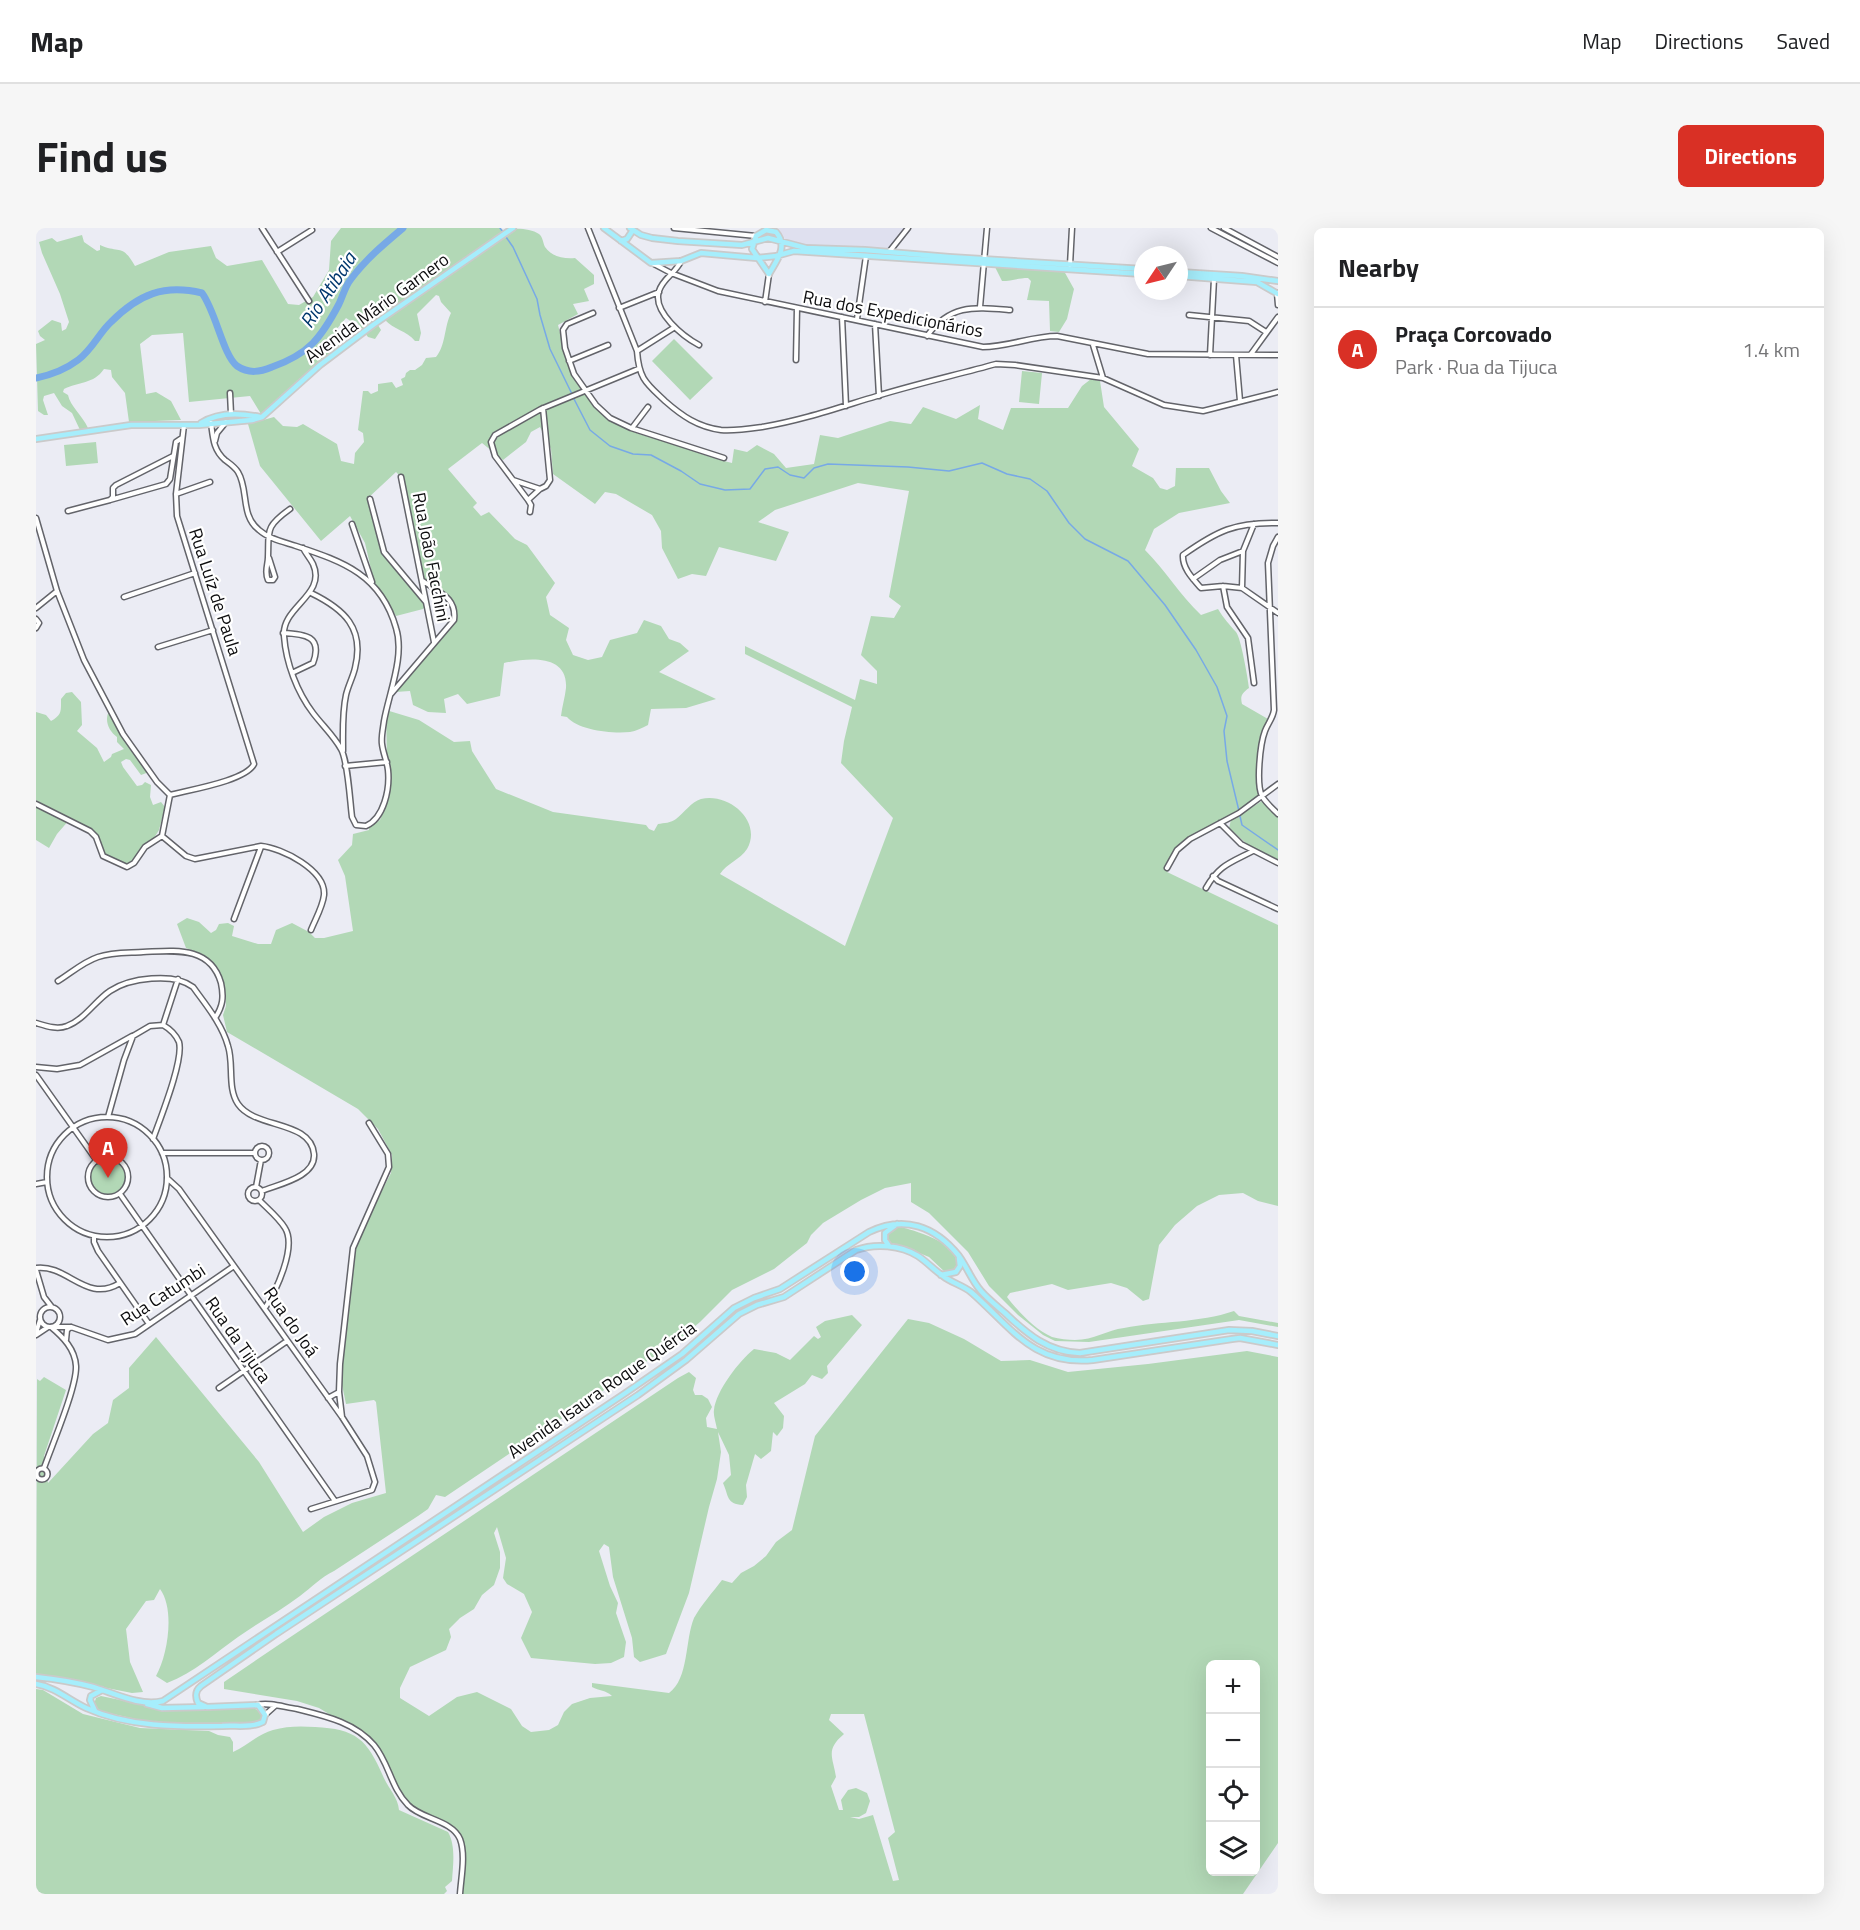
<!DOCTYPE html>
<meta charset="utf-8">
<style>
body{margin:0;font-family:"Titillium Web",sans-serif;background:#f6f6f6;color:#202124}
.controls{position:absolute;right:18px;bottom:18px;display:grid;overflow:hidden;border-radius:9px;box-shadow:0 6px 24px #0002}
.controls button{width:54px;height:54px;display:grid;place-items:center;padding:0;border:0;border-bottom:2px solid #e0e0e0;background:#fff;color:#202124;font:30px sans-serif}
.compass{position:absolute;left:1098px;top:18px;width:54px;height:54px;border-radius:50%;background:#fff;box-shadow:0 6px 24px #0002;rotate:235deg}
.you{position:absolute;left:819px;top:1044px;width:21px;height:21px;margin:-15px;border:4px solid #fff;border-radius:50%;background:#1a73e8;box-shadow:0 0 0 9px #1a73e833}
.badge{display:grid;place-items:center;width:39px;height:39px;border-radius:50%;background:#d93025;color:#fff;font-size:20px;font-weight:700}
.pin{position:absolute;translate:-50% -50px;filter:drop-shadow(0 2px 3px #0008)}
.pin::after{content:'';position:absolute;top:32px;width:21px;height:18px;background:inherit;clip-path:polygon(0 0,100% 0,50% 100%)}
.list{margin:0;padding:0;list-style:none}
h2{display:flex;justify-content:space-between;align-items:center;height:78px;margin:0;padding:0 24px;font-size:26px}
h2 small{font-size:20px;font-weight:400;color:#757577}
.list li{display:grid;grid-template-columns:39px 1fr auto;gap:18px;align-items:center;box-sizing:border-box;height:84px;padding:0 24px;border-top:2px solid #e0e0e0}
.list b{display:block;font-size:22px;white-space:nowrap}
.list p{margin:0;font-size:20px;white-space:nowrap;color:#757577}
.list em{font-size:20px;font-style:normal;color:#757577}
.icon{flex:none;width:33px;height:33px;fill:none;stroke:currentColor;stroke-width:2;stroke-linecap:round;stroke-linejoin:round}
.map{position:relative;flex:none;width:1242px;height:1666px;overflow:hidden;border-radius:9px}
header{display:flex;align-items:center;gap:36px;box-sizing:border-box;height:84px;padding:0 30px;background:#fff;border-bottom:2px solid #e0e0e0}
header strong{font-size:28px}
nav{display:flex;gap:33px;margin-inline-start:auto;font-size:21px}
.intro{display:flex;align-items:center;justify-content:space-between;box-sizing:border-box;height:144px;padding:0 36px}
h1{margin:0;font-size:42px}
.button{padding:15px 27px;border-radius:9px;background:#d93025;color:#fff;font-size:21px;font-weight:700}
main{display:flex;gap:36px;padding:0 36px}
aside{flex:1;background:#fff;border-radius:9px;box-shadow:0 6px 24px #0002}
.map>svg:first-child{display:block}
</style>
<header>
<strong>Map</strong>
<nav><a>Map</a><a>Directions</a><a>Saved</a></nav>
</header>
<div class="intro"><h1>Find us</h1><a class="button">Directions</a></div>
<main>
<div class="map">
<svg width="1242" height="1666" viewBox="0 0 1242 1666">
<rect width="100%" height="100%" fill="#ebecf4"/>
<!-- built -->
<path fill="#dfe0ef" d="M742,0H870L851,24L778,19L751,14Z"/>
<!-- green -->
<path fill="#b2d8b6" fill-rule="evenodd" d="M305,0H464L467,2C479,0 494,0 503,6C507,9 507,15 509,19C516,29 528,31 539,30L558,47V56L548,61L553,73L537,76L542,86L522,97C533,142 545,179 591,201C604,207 620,211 635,215C655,222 675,230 696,235L698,221L711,224L721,217L738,226L750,240L778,236L784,207L802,210L854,193L875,196L887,179L920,191L944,177L942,191L967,202L975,180H1032L1046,158L1055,151L1064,153L1068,179L1103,221L1096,238L1117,250L1124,260L1131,262L1139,258L1140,240H1173L1185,263L1194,275L1143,285L1118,301L1109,322C1129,342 1144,367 1165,387L1182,381C1188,391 1193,396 1200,404C1205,410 1212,451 1213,460C1206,465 1204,468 1206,476L1232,491L1221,536L1225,571L1199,590L1226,573L1242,590V633L1212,617L1193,600L1195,592L1153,615L1141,626L1131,644L1242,697V978L1222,973L1207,965L1183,967L1161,978L1139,997L1123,1017L1113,1071L1107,1073L1091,1060L1075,1055L1032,1062L1016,1056L974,1065L971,1069C982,1083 999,1102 1016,1109C1023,1111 1032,1112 1039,1112C1058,1112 1071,1102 1088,1100C1124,1093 1163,1095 1198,1083L1203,1088L1242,1095V1099L1203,1092L1053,1114L1019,1113L1007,1107L982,1087L953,1058L932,1024L893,985L875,974V955L849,960L825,972L787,995L775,1007L771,1015L762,1022L738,1041L696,1062L664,1094L641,1113L409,1269L400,1267L392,1281L382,1288L298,1343C285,1349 276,1359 264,1368C244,1383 222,1395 202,1409C179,1425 158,1445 131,1455L120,1448C132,1427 139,1381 124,1361L118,1372L110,1373L90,1401L94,1434L107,1464L96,1465L0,1446L1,1151L4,1153L8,1149L30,1162L8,1228L12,1255L57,1206L72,1195L77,1172L93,1160V1140L120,1109L223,1234L267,1304L288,1289L316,1275L350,1265L340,1174L338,1172L310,1176L305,1152L318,1024L334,986L355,945L356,927L342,901L322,881L191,804L187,787L190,778L189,759L182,740L168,727L150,720L141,696L151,690L163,694L175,705L180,702L183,696L192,695L198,698L196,708L222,716H235L240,702L256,695L273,704L279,710H288L317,703L309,648L302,632L316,617L317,606L333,602V599L344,592L354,567L351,534L350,482L383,492L418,514L434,513L436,523L460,561L517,584L610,597L613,601L618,603L622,596C628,595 635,595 640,591C648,585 655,574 665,571C692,564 727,593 711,621C704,632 691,635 684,646L809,718L857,590L805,535L808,513L816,479L709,426V418L819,472L824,451L841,456V443L825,427L835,388L858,390L865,378L853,369L873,263L822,255L739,282L722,294L753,304L740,333L683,319L670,348L656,346L642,351L626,320L625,303L616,287L580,266L569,264L559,276L517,246L515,221L504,199L495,204L490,214L467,232L446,215L412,241L441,275L437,279L445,288L453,284L479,311L491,317L519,355L510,369L514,387L533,400L530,412L537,427L552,432L566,429L574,412L601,405L608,392L625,398L633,411L644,415L653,423L623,444L680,471L650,480L615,481L612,497C606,500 600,503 594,504C575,506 542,502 531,489L525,488C526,479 529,469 530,460C532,425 491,430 468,435L464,468L431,476L422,466L408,471L410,485L392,484L377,477L374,463L359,464L418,392C418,369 404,363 386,352L365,249L360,244L331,271L346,325L391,376L387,381L360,388L338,354L329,315L314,288L285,313L224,238L212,196L238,189L247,198L261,199L267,196L301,216L305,233L318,236L319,225L328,214L327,205L322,202L327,163H332L335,166L342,163V156L356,154L360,160L367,157L365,151L369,149L370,145L374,142H379L386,137L390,130L400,129C410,117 408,99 415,85L405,74L403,68L400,67L381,86L385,105L383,113H379C371,103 357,101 349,92L342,97L345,102L339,111L332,109L320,93L316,94L310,90L300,102L305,107V115L272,151L225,186L214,168L153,174L147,105L116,107L104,116L110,166L120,164L135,173L145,192L93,194L89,165L76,149L75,142L68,141C58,156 42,154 28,161L27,164L32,167C34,178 46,187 52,200L44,202L36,185L26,178L18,165L8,168L7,172L12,187H8L2,183L0,116L9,112L4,108L2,103L16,92L25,95L26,103L30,101L33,94L24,66L6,25L3,14L16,10L21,14L46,7L48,14L61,23L64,22V17C84,26 86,15 99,38L133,24L175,18L180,30L191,38L226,32L252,76L263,77L277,69L293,42L295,13Z
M958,37L1028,43L1038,61L1031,91L1023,104L1014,103L1013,73L991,72L995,53L992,50C982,50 975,53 966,53Z
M638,111L677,150L654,172L616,133Z
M986,143L1006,145L1003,176L983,174Z
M60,214L62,235L30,238L28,217Z
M36,464L45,474L46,497L41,503L61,520L68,534L75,529L76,526L88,521L81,514V509C73,503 68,493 73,483L113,544L105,547L94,532L90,531L85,534L87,539L101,558L106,557L109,554L115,557L114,569L117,577L125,574L129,579L123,602L118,610L103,622L96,635L92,638L70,628L59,605L34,591L21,606L13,620L0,612V579L4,580L5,575L0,572V484L10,487L15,493C26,487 25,483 25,471L30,465Z
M54 950a18 18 0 1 1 36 0a18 18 0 1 1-36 0Z
M863,999C877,1001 922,1016 923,1034C923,1037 921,1040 921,1044L911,1046L893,1029L871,1020L853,1016L850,1008L856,1000Z
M816,1087L826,1097L791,1138L792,1145L786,1151L776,1147L769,1156L738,1175L748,1188L747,1200L741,1208L737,1204L735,1223L725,1231L719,1226L710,1257L711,1269L707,1277C690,1276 693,1268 687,1255L695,1247L693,1227L682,1204L685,1224L681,1251L673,1279L653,1365L630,1426L604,1434L598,1429L596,1410L577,1349L573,1319L568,1316L563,1323L574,1358L582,1375L580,1385L590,1414L588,1429L575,1435L559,1436L495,1430L485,1410L496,1384L488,1366L471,1356L467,1350L470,1330L461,1299L458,1305L464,1324V1340L458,1357L446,1367L438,1381L424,1390L413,1401L415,1409L410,1422L374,1439L364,1460V1470L393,1488L421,1469L441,1464L475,1481L486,1498L495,1504L513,1502L522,1497L528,1484L536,1476L554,1470L576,1468C570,1462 563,1463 556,1459V1455L633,1465C653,1451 649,1411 658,1390C665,1377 677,1364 686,1352L696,1355L705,1345L718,1338L730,1328L740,1314L756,1302L779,1208L872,1091L893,1095L928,1111L965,1133L994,1132L1032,1144L1112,1136L1211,1123L1242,1129V1615L1207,1666H424L425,1614L416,1601L392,1590L369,1575L338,1518L326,1506L283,1480L261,1473L188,1461V1454L238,1420L642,1150L653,1144L660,1150L657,1162L659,1167H666L672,1171L676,1179L670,1190L671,1199L681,1201C680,1195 677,1187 678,1182C680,1163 703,1133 718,1121L740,1125L754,1132L778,1108L782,1111L785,1109L780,1099L789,1093ZM1174,1436H1220V1644H1174ZM795,1486H828L859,1604L852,1610L863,1652L857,1653L837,1587L823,1591L814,1589H823L830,1585L834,1573L831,1565L820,1560L812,1562L805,1572L807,1582H803L795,1558L800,1549C797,1529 789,1522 808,1506L793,1492Z
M0,1461L7,1462L47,1486L104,1500L173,1503L182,1507L194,1509L197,1514V1524C211,1518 222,1506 237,1502C250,1498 265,1498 279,1499C320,1501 331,1511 347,1548C352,1560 362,1569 363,1582L412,1604C420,1618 417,1637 416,1653L409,1659L411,1663L408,1666H0Z
M65,1468L127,1481L218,1480L224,1484L226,1490L221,1495L121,1496L64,1483L58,1476L60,1470Z"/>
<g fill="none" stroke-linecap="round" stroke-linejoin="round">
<!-- stream -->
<path stroke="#77a9e6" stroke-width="1.5" d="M464,0L467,4
M470,9L477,19L501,71L504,87L514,121L536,166
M538,171L554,202L574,218L597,226L615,227L645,243L664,256L689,262L714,261L729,241L742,239L754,247L768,250L778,240L792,236L872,239L913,243L946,235L971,246L994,251L1011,263L1033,295L1049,311L1092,333L1129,377L1160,422L1181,459L1191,488L1188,503L1191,533L1203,583
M1204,588L1206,597L1242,622"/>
<!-- river -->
<path stroke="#77a9e6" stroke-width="7" d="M0,150C15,147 30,141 42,132C56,122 63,105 75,94C103,66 128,56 166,65C180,84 187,127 201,138C213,146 224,144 236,139C273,126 285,110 303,76C307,68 309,58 315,51C330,31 348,16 367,0"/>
<!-- minor casing -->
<g stroke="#63646a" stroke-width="7">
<path id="minor" d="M226,0L273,73
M552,0L601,123C603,151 610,155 629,173C646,188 662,199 685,202C699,203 712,201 726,199C767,192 801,180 841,168C880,156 920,147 960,136L979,137L1067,150L1128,177L1167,183L1242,164
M638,0L720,8
M1175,0L1242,35
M1188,0L1242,29
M241,24L276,2
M853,24L872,0
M645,33C640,45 627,50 623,63C616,84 648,109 663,117
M616,35L635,45L682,63L947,119C972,119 996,108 1021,108L1112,126L1242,127
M1034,37L1036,0
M1241,65L1242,77
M729,74L733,46
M944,79L951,0
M583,80L623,64
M557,85L531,96L527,102L529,120L538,146L560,177L574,190L595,200L688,230
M1153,87L1213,93L1230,104
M806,89L810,178
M821,91L830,28
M839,96L843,168
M891,108C914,76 938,79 974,82
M1057,117L1067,150
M601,123L639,99
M1215,126L1242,89
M1174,127L1178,51
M1200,127L1204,173
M760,132L761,80
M533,133L572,117
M194,165L195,186
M507,180L514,252L510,258L504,261L477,252L459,228L455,214L459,207L505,181L602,141
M175,195C177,209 177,222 189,232C193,235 199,239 202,244C213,262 204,287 223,302C233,311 248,314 260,318C308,334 345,347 360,400C369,428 353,465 348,493C347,501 345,509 346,516C347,525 351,533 352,542C354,561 348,590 330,598L320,597L316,589C314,574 312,533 305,521C298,508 286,497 277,485C261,464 250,435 248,408C245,379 291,367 277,336C274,330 270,326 267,320
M596,200L612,179
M179,213L181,205L190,194
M365,249L398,414
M477,252L492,272L504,261
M140,266L174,254
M334,271L348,324L389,373
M74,272L130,256L134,251L140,214L146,210
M492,272L495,277L494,284
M32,283L74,272L77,269V260L80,257L137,228
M0,290L21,363L48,432L87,506L121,554L134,567
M1242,295C1199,294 1181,303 1147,327C1146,340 1157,351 1165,360L1187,358L1206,360L1242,385
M316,296L336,354
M1242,309L1237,318L1232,335L1238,482C1237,490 1232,495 1229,503C1224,516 1220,556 1226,568C1229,574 1237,581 1242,586
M233,330L239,349L237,352H232C228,343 232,338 232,329C233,302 229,299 254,281
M1157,351L1184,332L1207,323
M1187,358L1191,379L1212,410L1218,455
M1206,360L1207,323L1218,296
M275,365C308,381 329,400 319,440C317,449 312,458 310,467C306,485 307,504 307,523
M88,369L159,345
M0,380L21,363
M0,391L3,395L0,400
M247,405C269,406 287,408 277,435L256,445
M122,419L177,402
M355,466L418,392C421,369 402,364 387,353
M309,538L351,534
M134,567C152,562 210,553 218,536L141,288L140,266L148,197
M0,576L54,603L60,609L67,628L91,639L98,635L109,619L126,608
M1184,595L1205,616L1242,635
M126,608L150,628L159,631L225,618C246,620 290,642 288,667C287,678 279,692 275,702
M126,608L134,567
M1131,640L1141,622L1154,611L1203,585L1242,556
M1177,648L1182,653L1242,681
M1170,660C1183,637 1194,635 1217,623
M198,691L225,619
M22,753C35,745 47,734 62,729C76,724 92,725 107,724C137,723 174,717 185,755C188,769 187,778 179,790
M0,795C10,798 21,802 31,798C48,792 59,773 74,763C93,750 138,744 157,759C170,777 186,796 192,818C198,836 191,860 202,876C219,901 275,892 278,926C280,949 243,956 226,963
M127,797L142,751
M0,839L21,841L44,837L96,808
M0,847L61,933
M72,889L88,832L97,808L114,798L127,797
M11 949a60 60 0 1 1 120 0a60 60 0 1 1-120 0Z
M117,911C124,891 148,832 143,814C140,807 134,801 127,797
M219 925a7 7 0 1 1 14 0a7 7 0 1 1-14 0Z
M126,925H219
M52 949a20 20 0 1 1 40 0a20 20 0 1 1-40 0Z
M131,950L143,961L306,1189L331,1228L339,1254L336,1262L275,1281
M0,956L11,954
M212 966a7 7 0 1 1 14 0a7 7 0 1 1-14 0Z
M220,959L225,932
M84,966L299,1273
M223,972C232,981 243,990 249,1000C261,1019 240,1063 229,1080
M58,1008V1014L62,1023L113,1096
M0,1040C32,1036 50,1076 84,1055
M0,1042L8,1069L15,1078
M4 1089a10 10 0 1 1 20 0a10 10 0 1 1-20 0Z
M18,1099H35L72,1112L99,1106L198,1038
M0,1105L4,1092
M0,1107L12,1099
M30,1112L31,1102L35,1099
M183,1160L251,1113
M292,1170L303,1164
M306,1189L303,1164L304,1136L317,1020L353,939L352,926L333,895
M8,1240C16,1217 41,1159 40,1138C39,1121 27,1109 15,1099
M0.5 1246a5.5 5.5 0 1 1 11 0a5.5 5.5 0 1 1-11 0Z
M220,1477C234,1474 247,1479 261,1481C289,1488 318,1494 338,1517C353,1535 355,1560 372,1577C385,1591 416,1592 424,1611C430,1627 425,1650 424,1666
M229,1487L239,1478"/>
</g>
<!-- major casing -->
<g stroke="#cacaca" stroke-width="8">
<path id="major" d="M568,0L615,35L645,33L665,25L721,30L740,28L758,23L1107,46
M594,0L605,7L616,10L642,13L706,17L732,10L770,20L829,22L913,29L1107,41
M730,2L740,4C753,19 740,33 733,46L716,21L720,8Z
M585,13L591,11L597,2
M1143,44L1206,48L1242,53
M1143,48L1221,54L1242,66
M165,195C182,184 205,185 224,189
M0,211L95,197H163L216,192L226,189L284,137L337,97L477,0
M853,1018L849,1012V1005L861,996
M905,1047L920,1044L924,1038L923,1030
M0,1449C19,1451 38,1454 57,1459C78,1465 104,1479 127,1473L588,1166L646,1126L698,1080L718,1070L744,1061L833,1004C868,987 899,998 923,1028C931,1039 936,1053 945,1063C952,1071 961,1078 969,1085C991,1106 1012,1124 1044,1125L1193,1102L1216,1103L1242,1108
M0,1456C19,1459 33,1472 50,1480C92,1499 141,1499 186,1498C200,1497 215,1500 227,1494L229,1487L222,1477L171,1479L162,1475C159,1468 159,1463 165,1458L240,1406L602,1167L650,1132L703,1086L721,1077L748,1069L820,1022C839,1015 865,1017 882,1028C891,1034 898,1042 907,1048C916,1055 926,1057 935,1064C975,1099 997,1138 1057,1132L1196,1111L1204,1110L1242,1117
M111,1476L126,1480L168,1479
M59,1483L54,1472L55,1468L66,1462"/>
</g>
<!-- minor -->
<use href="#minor" stroke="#fff" stroke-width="4"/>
<!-- major -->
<use href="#major" stroke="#a6eefc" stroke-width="4.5"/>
</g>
<g text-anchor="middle" stroke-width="4.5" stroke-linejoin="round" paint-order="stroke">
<!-- street labels -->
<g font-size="18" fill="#0c0c0e" stroke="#fff">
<text transform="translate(341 80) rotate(-36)" y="6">Avenida Mário Garnero</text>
<text transform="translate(857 86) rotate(11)" y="6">Rua dos Expedicionários</text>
<text transform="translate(395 329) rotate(79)" y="6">Rua João Facchini</text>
<text transform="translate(179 364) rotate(72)" y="6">Rua Luíz de Paula</text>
<text transform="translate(127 1067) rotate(-33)" y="6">Rua Catumbi</text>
<text transform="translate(255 1094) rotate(55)" y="6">Rua do Joá</text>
<text transform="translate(202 1112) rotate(55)" y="6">Rua da Tijuca</text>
<text transform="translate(566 1162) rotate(-35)" y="6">Avenida Isaura Roque Quércia</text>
</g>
<!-- water labels -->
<g font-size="20" font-style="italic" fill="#00376d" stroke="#fff">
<text transform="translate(292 62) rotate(-57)" y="7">Rio Atibaia</text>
</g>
</g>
</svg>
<div class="controls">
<button>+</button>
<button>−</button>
<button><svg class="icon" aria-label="locate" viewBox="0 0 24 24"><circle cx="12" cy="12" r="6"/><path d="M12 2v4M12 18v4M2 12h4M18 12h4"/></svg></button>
<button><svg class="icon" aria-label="layers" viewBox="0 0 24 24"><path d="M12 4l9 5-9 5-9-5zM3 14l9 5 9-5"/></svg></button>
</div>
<svg class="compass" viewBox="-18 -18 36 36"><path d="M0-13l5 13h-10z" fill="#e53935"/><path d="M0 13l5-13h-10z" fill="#757577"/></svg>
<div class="you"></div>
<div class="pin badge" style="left:72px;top:950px">A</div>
</div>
<aside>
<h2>Nearby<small></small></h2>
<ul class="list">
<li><span class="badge">A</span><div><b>Praça Corcovado</b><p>Park · Rua da Tijuca</p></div><em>1.4 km</em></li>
</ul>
</aside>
</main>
